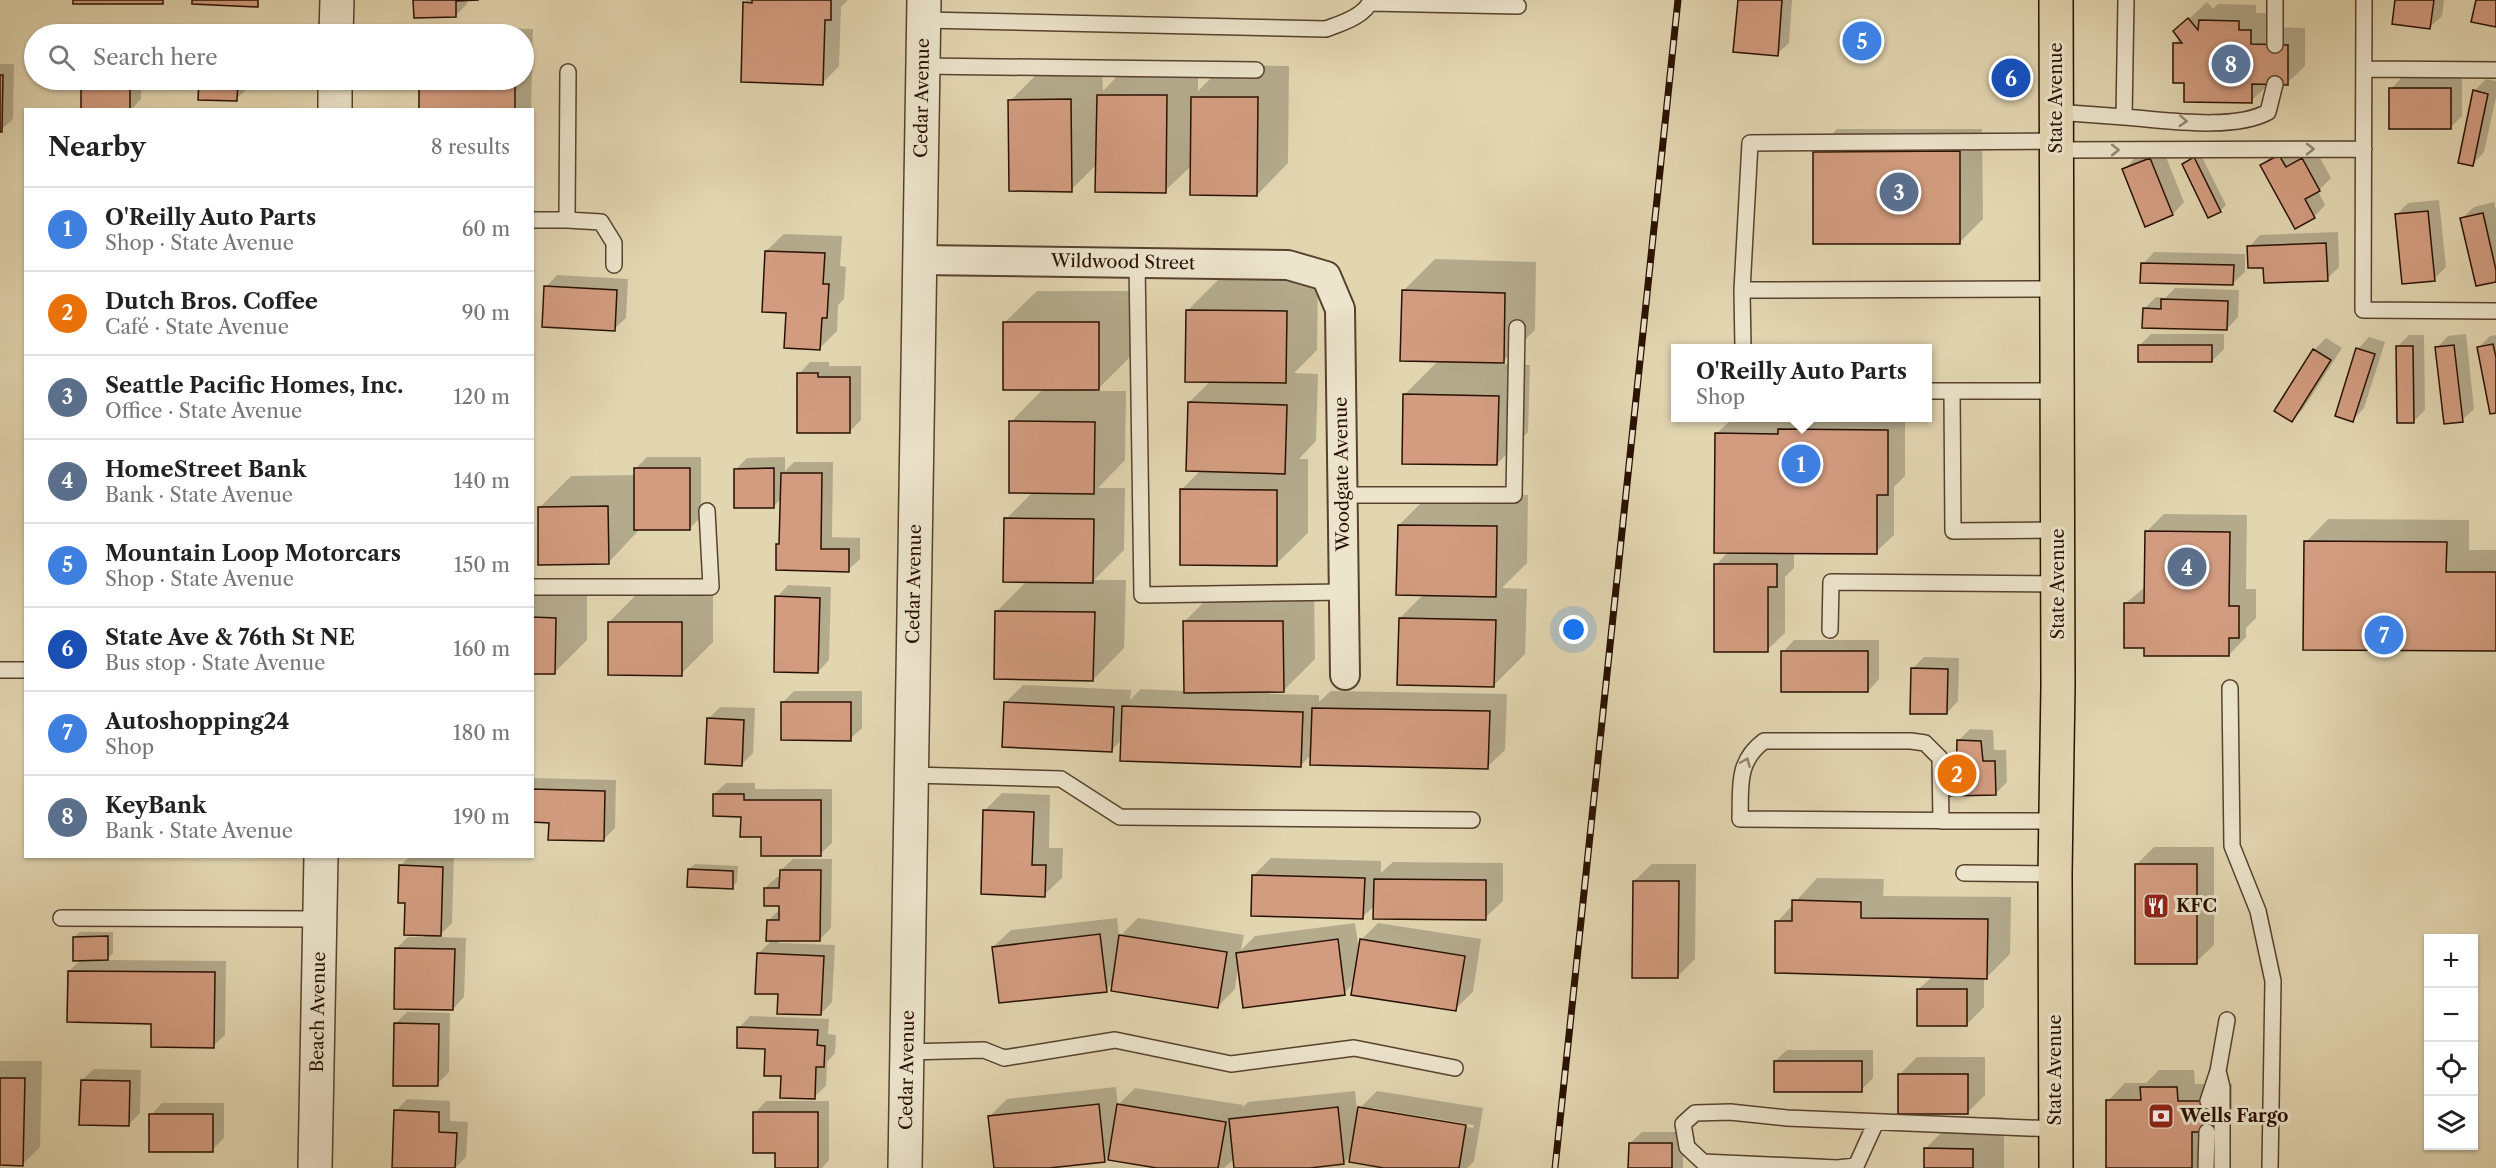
<!DOCTYPE html>
<meta charset="utf-8">
<style>
body{margin:0;font-family:"Libre Caslon Text",serif;background:#f2f2f2;color:#222}
.controls{position:absolute;right:18px;bottom:18px;display:grid;overflow:hidden;border-radius:0px;box-shadow:0 2px 4px #0004}
.controls button{width:54px;height:54px;display:grid;place-items:center;padding:0;border:0;border-bottom:2px solid #e0e0e0;background:#fff;color:#222;font:30px sans-serif}
.you{position:absolute;left:1574px;top:630px;width:21px;height:21px;margin:-15px;border:4px solid #fff;border-radius:50%;background:#1a73e8;box-shadow:0 0 0 9px #1a73e833}
.badge{display:grid;place-items:center;width:39px;height:39px;border-radius:50%;background:#0b8043;color:#fff;font-size:20px;font-weight:700}
.pin{position:absolute;translate:-50% -50%;border:3px solid #fff;box-shadow:0 2px 6px #0006}
.popup{position:absolute;left:1671px;top:344px;width:261px;height:78px;box-sizing:border-box;display:grid;place-content:center;border-radius:0px;background:#fff;filter:drop-shadow(0 2px 4px #0005);font-size:20px;white-space:nowrap;color:#767676}
.popup b{font-size:22px;color:#222}
.popup::after{content:'';position:absolute;left:50%;top:100%;margin-left:-12px;border:12px solid transparent;border-top-color:#fff}
.list{margin:0;padding:0;list-style:none}
h2{display:flex;justify-content:space-between;align-items:center;height:78px;margin:0;padding:0 24px;font-size:26px}
h2 small{font-size:20px;font-weight:400;color:#767676}
.list li{display:grid;grid-template-columns:39px 1fr auto;gap:18px;align-items:center;box-sizing:border-box;height:84px;padding:0 24px;border-top:2px solid #e0e0e0}
.list b{display:block;font-size:22px;white-space:nowrap}
.list p{margin:0;font-size:20px;white-space:nowrap;color:#767676}
.list em{font-size:20px;font-style:normal;color:#767676}
.icon{flex:none;width:33px;height:33px;fill:none;stroke:currentColor;stroke-width:2;stroke-linecap:round;stroke-linejoin:round}
.map{position:relative;flex:none;width:2496px;height:1168px;overflow:hidden}
.search{position:absolute;background:#fff;box-shadow:0 2px 4px #0004;left:24px;top:24px;width:510px;height:66px;display:flex;align-items:center;gap:15px;box-sizing:border-box;padding:0 21px;border-radius:33px;color:#767676;font-size:22px}
.panel{position:absolute;background:#fff;box-shadow:0 2px 4px #0004;left:24px;top:108px;width:510px;height:750px;border-radius:0px}
.map>svg:first-child{display:block}
</style>
<div class="map">
<svg width="2496" height="1168" viewBox="0 0 2496 1168">
<rect width="100%" height="100%" fill="#e2d6b1"/>
<filter id="stains"><feTurbulence type="fractalNoise" baseFrequency=".00333" numOctaves="4"/><feColorMatrix values="0 0 0 0 .2 0 0 0 0 .09 0 0 0 0 .02 0 0 0 .5 -.17"/></filter>
<radialGradient id="worn" r=".72"><stop offset=".6" stop-color="#630" stop-opacity="0"/><stop offset="1" stop-color="#630" stop-opacity=".3"/></radialGradient>
<!-- shadow -->
<path fill="#0003" fill-rule="evenodd" d="M415,0H467V4L455,16Z
M747,0H848L841,7L839,66L822,84L745,3Z
M1739,0H1792L1789,43L1777,54Z
M2397,0H2444L2442,16L2430,27Z
M2207,2L2213,9L2218,4L2256,5V13H2268V27L2305,28V66L2287,83L2269,84L2251,101L2186,81L2175,43L2180,38L2175,32Z
M166,25L258,28L257,34H157Z
M439,27L533,29L531,110H420L421,80H524V34H432Z
M1130,63L1198,64V91L1224,65L1289,66L1288,163L1257,195L1192,165L1165,191L1097,164L1071,190L1010,101L1042,69L1102,68L1103,91Z
M0,64H14L13,119L1,130Z
M2402,77H2462V116L2450,128L2391,89Z
M2486,79L2496,81V97L2484,152L2473,164L2474,91Z
M93,80H141V99L131,110H83V90Z
M200,80H248V88L236,99H200Z
M1837,129H1982L1983,219L1960,242L1814,152Z
M2162,147L2184,202L2173,214L2124,170L2135,158Z
M2314,147L2331,178L2318,191L2325,205L2314,217L2262,165L2274,153Z
M2200,153L2226,205L2220,211L2184,164Z
M2439,200L2446,267L2434,279L2397,214L2408,203Z
M2494,202L2496,210V280L2462,218L2474,207Z
M2338,232L2339,267L2327,279L2265,266L2249,247L2260,235Z
M784,234L842,236L840,266L846,267L844,299L838,305L837,331L820,348L787,312L766,251Z
M2154,252L2245,254V272L2233,283L2143,264Z
M1435,259L1536,262L1535,330L1500,364L1530,365L1528,432L1497,464L1404,395L1439,360L1403,291Z
M557,275L628,279L626,318L614,329L546,287Z
M1219,279L1318,280L1317,350L1294,373L1318,374L1316,441L1299,459H1308V533L1276,564L1182,489L1201,470L1189,402L1211,381L1187,311Z
M2175,288L2239,290L2238,317L2227,329L2144,309L2156,297L2165,298Z
M1037,291H1130V357L1096,391H1126L1125,460L1098,488H1125L1124,550L1094,580H1126L1124,648L1093,680L997,611L1027,581L1006,519L1033,492L1011,422L1044,388L1005,322Z
M2151,334H2224V349L2212,361L2140,345Z
M2466,334L2474,409L2462,420L2437,348L2448,336Z
M2409,335H2424L2425,410L2414,421L2397,347Z
M2496,335V412L2478,348L2490,336Z
M2369,337L2385,342L2364,408L2353,420L2358,349Z
M2326,338L2342,348L2303,409L2292,420L2314,350Z
M810,362H829V366H861V420L849,432L799,374Z
M1733,418H1905V476L1894,487V535L1876,552H1794V568L1785,577V633L1767,650L1716,565L1729,551L1716,434Z
M647,457H701V517L689,529H640L608,563L539,508L571,476L635,475V469Z
M785,457V471L794,462H833L832,537L860,538V559L848,570L778,544L781,541L782,498L774,506L735,470L747,458Z
M1431,493L1528,495L1527,563L1502,588L1527,589L1525,654L1493,686L1400,618L1424,594L1399,525Z
M2164,514L2247,515L2246,589H2256V618L2246,628V637L2229,655L2145,646L2126,603L2146,586V532Z
M2328,519L2469,520V550H2496V650L2306,542Z
M788,585L831,587L829,660L818,672L777,597Z
M532,586H587V640L555,672H532Z
M1314,589L1315,659L1283,691H1270V694L1319,695V702L1331,691L1507,694L1505,750L1487,767L1312,754L1300,766L1122,739L1112,750L1005,703L1023,685L1131,690L1130,700L1141,689L1185,691L1184,622L1216,590Z
M641,590L713,591V642L681,674L609,622Z
M1794,640H1879V679L1868,691L1783,652Z
M1924,657L1959,658L1958,701L1947,713L1912,669Z
M794,691H862V728L850,739L783,702Z
M720,707L755,708L753,753L741,765L709,718Z
M1970,729L1993,730L1994,750H2006L2007,782L1995,794L1950,783L1958,775V741Z
M533,778L616,780L615,828L603,840L550,821L532,820Z
M726,783H755V789H832V843L820,854L762,836L742,815L714,794Z
M1002,793L1050,795L1049,848H1063L1062,878L1044,895L985,810Z
M2154,847H2214V945L2196,962L2137,864Z
M410,856H454L452,923L438,937L466,938L464,997L453,1009L397,948L408,937H424L407,902L400,866Z
M1271,858L1381,861V873L1393,862L1503,863V901L1485,918L1375,905L1363,917L1253,876Z
M793,859H832L831,928L819,940H779V943L835,945L832,1002L821,1014L779,993L758,954L772,940L768,921L780,909V905L765,888L777,877H781V870Z
M695,864L738,866L737,882L732,887L689,869Z
M1652,864H1696L1695,959L1678,976L1634,881Z
M1817,878L1884,879L1883,896L2011,897L2010,954L1987,977H1984V1007L1966,1025L1919,989L1933,976L1777,922Z
M1117,918L1119,937L1138,918L1244,935L1241,950L1255,936L1355,923L1359,950L1361,940L1378,923L1481,939L1473,992L1455,1009L1354,983L1344,993L1238,967L1235,989L1217,1007L1113,983L1106,990L993,947L1011,930Z
M80,932H113V953L106,960L226,961L225,1035L213,1046L153,1022L69,971L82,959L74,937Z
M407,1012L450,1013L449,1072L437,1084L395,1024Z
M750,1016L829,1019L828,1034L836,1035L835,1053L827,1062L826,1086L814,1097L767,1047L739,1028Z
M1787,1050H1873V1078L1861,1090L1775,1061Z
M1917,1057H1985V1095L1967,1113L1900,1074Z
M0,1061H42L40,1147L23,1164H0Z
M94,1069L141,1070L140,1113L128,1125L82,1080Z
M2159,1070H2194L2195,1084H2232V1113L2214,1130L2204,1168H2107L2108,1101L2125,1083H2146Z
M1116,1087L1118,1105L1135,1088L1243,1105L1242,1108L1248,1102L1355,1091L1357,1111L1377,1091L1483,1108L1474,1161L1467,1168H1393L1352,1154L1344,1163L1297,1168H1236L1235,1158L1224,1168H1167L1110,1154L1105,1160L1035,1168H996L990,1116L1007,1099ZM1372,1108L1474,1125L1473,1128L1372,1111Z
M407,1099L450,1101V1121L468,1122L466,1157L455,1168H414L396,1111Z
M766,1101H829V1160L822,1168H776V1152L755,1113Z
M162,1103H224V1138L212,1150L151,1115Z
M1957,1117H2004V1168H1925V1149Z
M1642,1132H1683V1168H1630V1143Z
M1738,1155L1825,1158L1824,1168H1725Z"/>
<!-- building -->
<path fill="#d39c80" stroke="#291101" stroke-width="1.5" d="M73,0H163V4H73Z
M192,0H258V7L192,4Z
M413,0H479L456,1V17L414,18Z
M752,0H831V20H825L823,85L741,82L743,2L752,3Z
M1738,0H1782L1778,56L1733,52Z
M2395,0H2434L2430,29L2392,24Z
M2476,0H2496V27L2471,22Z
M2188,18L2198,30L2199,20L2239,21V30H2251V44L2288,45V85L2252,84V103L2184,102V83H2173V43H2182L2173,31Z
M0,75H3L2,132H0Z
M95,80H130V110H81V89H95Z
M199,80H245L238,81L237,101L198,100Z
M419,80H515V110H419Z
M2389,88H2451V129H2389Z
M2473,90L2488,94L2473,166L2458,163Z
M1097,95H1167L1166,193L1095,192Z
M1191,97H1258L1257,196L1190,195Z
M1071,99L1072,192L1009,191L1008,100Z
M1960,151V244H1813V152Z
M2279,155L2286,167L2302,158L2320,191L2305,199L2315,218L2295,229L2260,165Z
M2194,157L2221,212L2208,218L2182,164Z
M2150,158L2173,215L2145,227L2122,169Z
M2428,211L2435,281L2402,284L2395,214Z
M2483,213L2496,270V282L2476,286L2460,218Z
M2326,243L2328,281L2264,283L2263,268H2248L2247,246Z
M765,251L825,253L823,284H829L827,318H822L820,350L784,348L786,313L762,312Z
M2141,263L2234,265L2233,285L2140,283Z
M544,286L617,290L615,331L542,327Z
M1402,290L1505,293L1504,363L1400,361Z
M2161,299L2228,301L2227,330L2142,328L2143,308L2161,309Z
M1186,310L1287,311L1286,383L1185,382Z
M1003,322H1099V390H1003Z
M2493,344L2496,357V413L2490,414L2477,347Z
M2138,345H2212V362H2138Z
M2454,345L2463,422L2444,424L2435,347Z
M2396,346H2413L2414,423H2397Z
M2356,348L2375,354L2353,422L2335,416Z
M2313,349L2331,360L2292,422L2274,411Z
M797,373H818V377H850V433H797Z
M1403,394L1499,396L1497,465L1402,464Z
M1188,402L1287,405L1285,474L1186,471Z
M1009,421L1095,422L1094,494L1009,493Z
M1778,429L1888,430V495H1877V554L1714,553L1715,433L1778,434Z
M634,468H690V530H634Z
M774,468V508H734V469Z
M781,473H822L821,549H849V572L776,570V544H779Z
M1180,489L1277,490V566L1180,565Z
M608,506L609,564L538,565V507Z
M1004,518L1094,519L1093,583L1003,582Z
M1398,525L1497,526L1496,597L1396,595Z
M2145,531L2230,532L2229,606H2239V638H2229V656H2144V648H2124V603H2144Z
M2304,541L2447,542L2446,572H2496V651L2303,650Z
M1714,564H1777V587H1768V652H1714Z
M775,596L820,598L818,673L774,672Z
M995,611L1095,612L1093,681L994,679Z
M532,617L556,618L555,674H532Z
M1399,618L1496,620L1494,687L1397,685Z
M1183,621H1283L1284,692L1184,693Z
M608,622H682V676L608,675Z
M1781,651H1868V692H1781Z
M1911,668L1948,669L1947,714H1910Z
M781,702H851V741L781,740Z
M1004,702L1114,707L1112,752L1002,747Z
M1122,706L1303,712L1301,767L1120,761Z
M1312,708L1490,711L1488,769L1310,765Z
M707,718L744,720L742,766L705,764Z
M1957,740L1981,741L1983,761H1995L1996,795L1949,796V782H1956Z
M532,789L605,791L604,841L548,840L549,823L532,822Z
M713,794H744V800H821V856H761V837H740L741,817L713,816Z
M983,810L1034,812L1032,865H1046L1045,897L981,894Z
M2135,864H2197V964H2135Z
M399,865L443,867L441,936L404,935L405,903H398Z
M688,869L733,871V889L687,887Z
M780,870H821L820,941H766L767,920H779V906H764V888H779Z
M1252,875L1365,878L1363,919L1251,916Z
M1374,879L1486,880V920L1373,919Z
M1633,881H1679L1678,978H1632Z
M1792,900L1861,902V918L1988,919L1987,979L1775,973V921H1792Z
M1100,934L1107,992L999,1003L992,947Z
M1119,935L1227,952L1218,1008L1111,991Z
M108,936V960L73,961V937Z
M1338,939L1345,995L1243,1008L1236,953Z
M1360,939L1465,956L1456,1011L1351,995Z
M395,948L455,949L453,1010L394,1009Z
M757,953L824,956L821,1015L777,1014L778,994H755Z
M68,971L215,972L214,1048L151,1047V1024L67,1022Z
M1917,989H1967V1026H1917Z
M394,1023L439,1024L438,1086H393Z
M737,1027L818,1030L817,1045L825,1046L824,1067H816L815,1099L780,1098L781,1076H764L765,1049L737,1048Z
M1774,1061H1862V1092H1774Z
M1898,1074H1968V1114H1898Z
M0,1078H25L23,1166L0,1165Z
M81,1080L130,1081L129,1126L79,1125Z
M2140,1087H2177L2178,1101H2215V1132H2192V1168H2106V1100H2141Z
M1099,1104L1105,1162L1049,1168H994L988,1116Z
M1117,1104L1226,1122L1218,1168H1157L1108,1160Z
M1338,1107L1344,1164L1310,1168H1234L1229,1119Z
M1358,1107L1466,1125L1459,1168H1384L1349,1162Z
M394,1110L439,1112V1132L457,1133L455,1168H392Z
M753,1112H818V1168H775V1153H753Z
M149,1114H213V1152H149Z
M1629,1143H1672V1168H1628Z
M1924,1148L1973,1149V1168H1924Z"/>
<g fill="none" stroke-linecap="round" stroke-linejoin="round">
<!-- service casing -->
<g stroke="#57422d" stroke-width="18">
<path id="service" d="M2364,0L2363,310L2496,311
M1371,3L1518,6
M924,20L1326,29C1342,23 1365,16 1371,0
M2275,45V0
M923,66L1256,70
M2364,69L2496,70
M2056,112L2124,117L2126,0
M2124,117C2165,120 2233,131 2268,112L2275,84
M2056,150L2364,149
M532,220H567L568,72
M567,220L601,222L614,243V265
M1137,263L1142,595L1344,592
M1742,290L1750,143L2056,141
M1743,348L1742,290L2057,289
M1927,391H2057
M1952,391L1953,531L2057,530
M1343,495H1514L1517,328
M532,587H711L707,511
M1830,630L1831,582L2058,584
M0,670H26
M2230,688L2232,846L2258,911L2273,981L2270,1168
M911,775L1061,779L1120,817L1472,820
M1941,821L1940,758L1925,743L1911,741H1764C1736,762 1741,787 1740,819C1845,820 1951,821 2056,821
M1964,873L2055,874
M61,918L320,919
M907,1052L984,1050L1004,1058L1115,1040L1231,1064L1354,1048L1455,1068
M2218,1071L2222,1087V1168
M2208,1101L2218,1071L2227,1020
M1876,1122L1856,1166L1837,1168L1703,1162L1687,1147L1683,1124L1695,1113L1730,1112L1787,1118L2055,1129
M2206,1168L2207,1132"/>
</g>
<!-- minor casing -->
<g stroke="#57422d" stroke-width="32">
<path id="minor" d="M919,260L1288,265L1326,276L1340,309L1345,675"/>
</g>
<!-- tertiary casing -->
<g stroke="#57422d" stroke-width="36">
<path id="tertiary" d="M336,34L337,0
M335,110V80
M315,1168L321,856
M905,1168L924,0"/>
</g>
<!-- primary casing -->
<g stroke="#291101" stroke-width="36">
<path id="primary" d="M2056,1168L2055,874L2058,686L2056,0"/>
</g>
<!-- service -->
<use href="#service" stroke="#ece4cc" stroke-width="15"/>
<!-- minor -->
<use href="#minor" stroke="#ece4cc" stroke-width="28"/>
<!-- tertiary -->
<use href="#tertiary" stroke="#ece4cc" stroke-width="33"/>
<!-- primary -->
<use href="#primary" stroke="#e2d6b1" stroke-width="33"/>
<!-- rail casing -->
<g stroke="#291101" stroke-width="7">
<path id="rail" d="M1555,1168L1678,0"/>
</g>
<!-- rail -->
<use href="#rail" stroke="#ece4cc" stroke-width="4.5" stroke-dasharray="14" stroke-linecap="butt"/>
</g>
<!-- one-way arrows -->
<defs><path id="oneway-chevron" d="M-2-3.5L2.5 0L-2 3.5" fill="none" stroke-width="1.6" stroke-linecap="round" stroke-linejoin="round" transform="scale(1.5)"/></defs>
<g stroke="#948571">
<use href="#oneway-chevron" transform="translate(2183 121) rotate(3)"/>
<use href="#oneway-chevron" transform="translate(2310 149)"/>
<use href="#oneway-chevron" transform="translate(2115 150)"/>
<use href="#oneway-chevron" transform="translate(1746 762) rotate(-67)"/>
</g>
<!-- icons -->
<defs>
<g id="restaurant-square" transform="scale(1.35)"><rect x="-9" y="-9" width="18" height="18" rx="4" fill="#8f2418" stroke="#ece4cc"/><path d="M-5-6h1v4h1v-4h1v4h1v-4h1v5L-1.5 .5V6h-2V.5L-5-1ZM5-6V6H3V1.5H1.5Q1.5-4 5-6Z" fill="#fff"/></g>
<g id="bank-square" transform="scale(1.35)"><rect x="-9" y="-9" width="18" height="18" rx="4" fill="#8f2418" stroke="#ece4cc"/><path d="M-6-4H6V4H-6ZM0-2.3a2.3 2.3 0 1 0 0 4.6a2.3 2.3 0 1 0 0-4.6Z" fill="#fff"/></g>
</defs>
<g fill-rule="evenodd">
<use href="#restaurant-square" x="2156" y="906"/>
<use href="#bank-square" x="2161" y="1116"/>
</g>
<g text-anchor="middle" stroke-width="6" stroke-linejoin="round" paint-order="stroke">
<!-- street labels -->
<g font-size="18" fill="#291101" stroke="#ece4cc">
<text transform="translate(922 98) rotate(-89)" y="6">Cedar Avenue</text>
<text transform="translate(2056 98) rotate(-90)" y="6">State Avenue</text>
<text transform="translate(1123 262) rotate(1)" y="6">Wildwood Street</text>
<text transform="translate(1342 474) rotate(-91)" y="6">Woodgate Avenue</text>
<text transform="translate(914 584) rotate(-89)" y="6">Cedar Avenue</text>
<text transform="translate(2058 584) rotate(-90)" y="6">State Avenue</text>
<text transform="translate(318 1012) rotate(-89)" y="6">Beach Avenue</text>
<text transform="translate(907 1070) rotate(-89)" y="6">Cedar Avenue</text>
<text transform="translate(2055 1070) rotate(-90)" y="6">State Avenue</text>
</g>
<!-- poi labels -->
<g font-size="18" font-weight="bold" fill="#291101" stroke="#ece4cc" text-anchor="start">
<text x="2176" y="912">KFC</text>
<text x="2180" y="1122">Wells Fargo</text>
</g>
</g>
<rect width="100%" height="100%" filter="url(#stains)"/>
<rect width="100%" height="100%" fill="url(#worn)"/>
</svg>
<div class="controls">
<button>+</button>
<button>−</button>
<button><svg class="icon" aria-label="locate" viewBox="0 0 24 24"><circle cx="12" cy="12" r="6"/><path d="M12 2v4M12 18v4M2 12h4M18 12h4"/></svg></button>
<button><svg class="icon" aria-label="layers" viewBox="0 0 24 24"><path d="M12 4l9 5-9 5-9-5zM3 14l9 5 9-5"/></svg></button>
</div>
<div class="you"></div>
<div class="pin badge" style="left:1801px;top:464px;background:#3f7fe0">1</div>
<div class="popup"><b>O'Reilly Auto Parts</b>Shop</div>
<div class="pin badge" style="left:1957px;top:774px;background:#e8710a">2</div>
<div class="pin badge" style="left:1899px;top:192px;background:#5c6f8a">3</div>
<div class="pin badge" style="left:2187px;top:567px;background:#5c6f8a">4</div>
<div class="pin badge" style="left:1862px;top:41px;background:#3f7fe0">5</div>
<div class="pin badge" style="left:2011px;top:78px;background:#1a4fb4">6</div>
<div class="pin badge" style="left:2384px;top:635px;background:#3f7fe0">7</div>
<div class="pin badge" style="left:2231px;top:64px;background:#5c6f8a">8</div>
<div class="search"><svg class="icon" aria-label="search" viewBox="0 0 24 24"><circle cx="10" cy="10" r="6"/><path d="M15 15l6 6"/></svg>Search here</div>
<section class="panel">
<h2>Nearby<small>8 results</small></h2>
<ul class="list">
<li><span class="badge" style="background:#3f7fe0">1</span><div><b>O'Reilly Auto Parts</b><p>Shop · State Avenue</p></div><em>60 m</em></li>
<li><span class="badge" style="background:#e8710a">2</span><div><b>Dutch Bros. Coffee</b><p>Café · State Avenue</p></div><em>90 m</em></li>
<li><span class="badge" style="background:#5c6f8a">3</span><div><b>Seattle Pacific Homes, Inc.</b><p>Office · State Avenue</p></div><em>120 m</em></li>
<li><span class="badge" style="background:#5c6f8a">4</span><div><b>HomeStreet Bank</b><p>Bank · State Avenue</p></div><em>140 m</em></li>
<li><span class="badge" style="background:#3f7fe0">5</span><div><b>Mountain Loop Motorcars</b><p>Shop · State Avenue</p></div><em>150 m</em></li>
<li><span class="badge" style="background:#1a4fb4">6</span><div><b>State Ave &amp; 76th St NE</b><p>Bus stop · State Avenue</p></div><em>160 m</em></li>
<li><span class="badge" style="background:#3f7fe0">7</span><div><b>Autoshopping24</b><p>Shop</p></div><em>180 m</em></li>
<li><span class="badge" style="background:#5c6f8a">8</span><div><b>KeyBank</b><p>Bank · State Avenue</p></div><em>190 m</em></li>
</ul>
</section>
</div>
